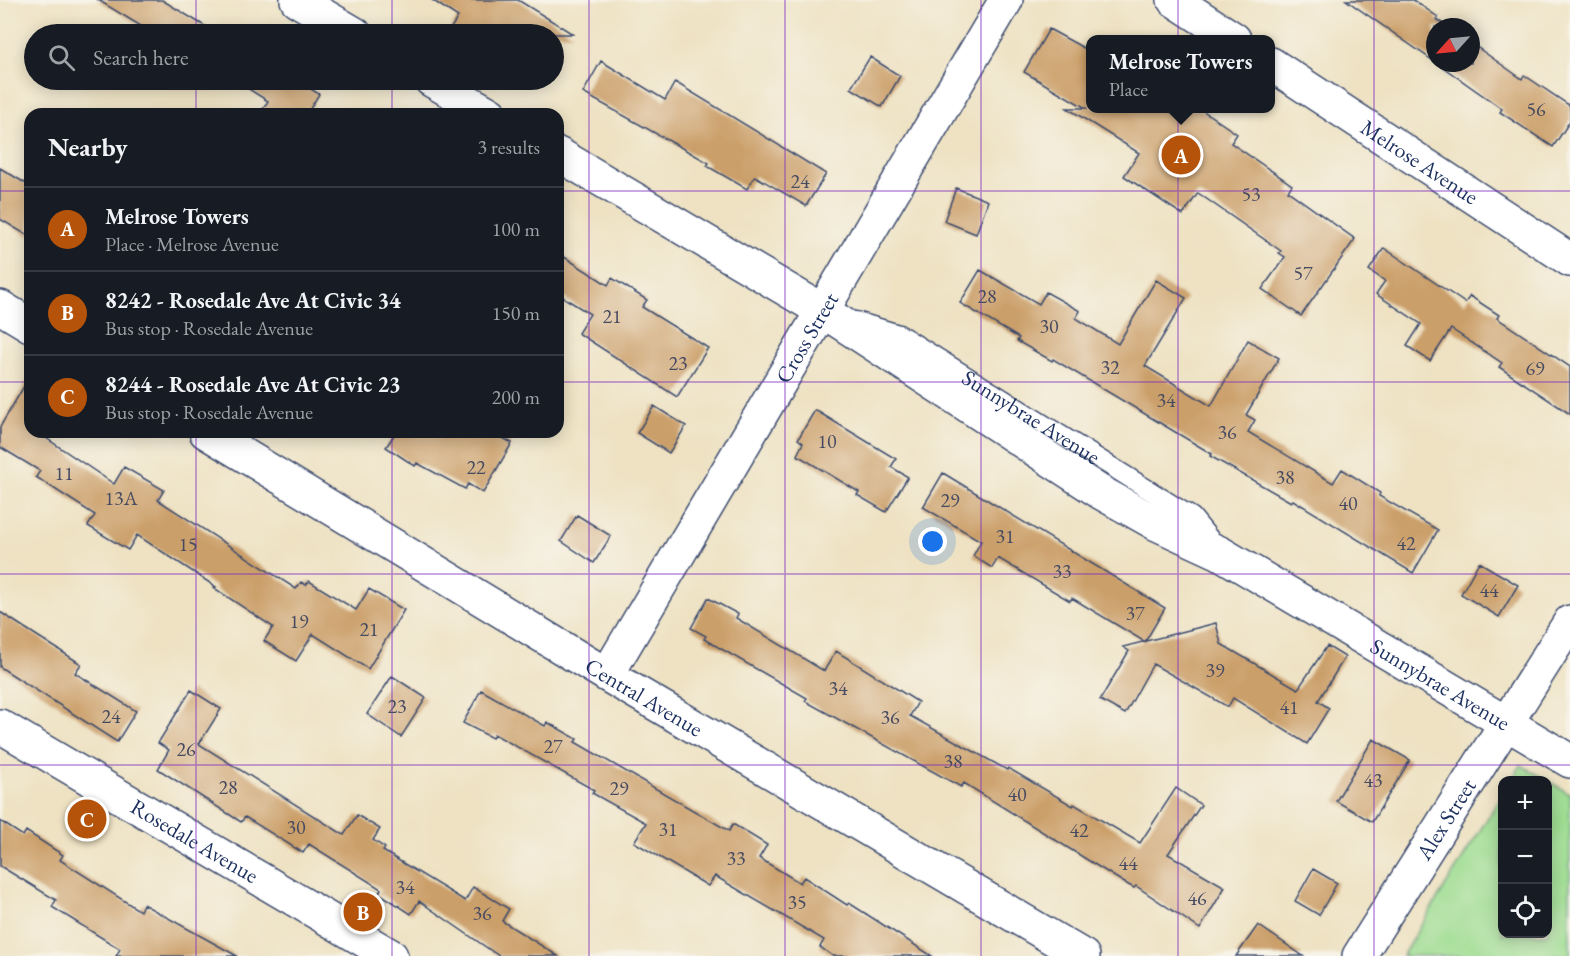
<!DOCTYPE html>
<meta charset="utf-8">
<style>
body{margin:0;font-family:"EB Garamond",serif;background:#242831;color:#f1f3f6}
.controls{position:absolute;right:18px;bottom:18px;display:grid;overflow:hidden;border-radius:12px;box-shadow:0 3px 15px #0003}
.controls button{width:54px;height:54px;display:grid;place-items:center;padding:0;border:0;border-bottom:2px solid #363941;background:#171b24;color:#f1f3f6;font:30px sans-serif}
.compass{position:absolute;left:1426px;top:18px;width:54px;height:54px;border-radius:50%;background:#171b24;box-shadow:0 3px 15px #0003;rotate:243deg}
.you{position:absolute;left:933px;top:542px;width:21px;height:21px;margin:-15px;border:4px solid #fff;border-radius:50%;background:#1a73e8;box-shadow:0 0 0 9px #1a73e833}
.badge{display:grid;place-items:center;width:39px;height:39px;border-radius:50%;background:#b45309;color:#fff;font-size:20px;font-weight:700}
.pin{position:absolute;translate:-50% -50%;border:3px solid #fff;box-shadow:0 2px 6px #0006}
.popup{position:absolute;left:1086px;top:35px;width:189px;height:78px;box-sizing:border-box;display:grid;place-content:center;border-radius:12px;background:#171b24;filter:drop-shadow(0 2px 4px #0005);font-size:20px;white-space:nowrap;color:#9ea1a6}
.popup b{font-size:22px;color:#f1f3f6}
.popup::after{content:'';position:absolute;left:50%;top:100%;margin-left:-12px;border:12px solid transparent;border-top-color:#171b24}
.list{margin:0;padding:0;list-style:none}
h2{display:flex;justify-content:space-between;align-items:center;height:78px;margin:0;padding:0 24px;font-size:26px}
h2 small{font-size:20px;font-weight:400;color:#9ea1a6}
.list li{display:grid;grid-template-columns:39px 1fr auto;gap:18px;align-items:center;box-sizing:border-box;height:84px;padding:0 24px;border-top:2px solid #363941}
.list b{display:block;font-size:22px;white-space:nowrap}
.list p{margin:0;font-size:20px;white-space:nowrap;color:#9ea1a6}
.list em{font-size:20px;font-style:normal;color:#9ea1a6}
.icon{flex:none;width:33px;height:33px;fill:none;stroke:currentColor;stroke-width:2;stroke-linecap:round;stroke-linejoin:round}
.map{position:relative;flex:none;width:1570px;height:956px;overflow:hidden}
.search{position:absolute;background:#171b24;box-shadow:0 3px 15px #0003;left:24px;top:24px;width:540px;height:66px;display:flex;align-items:center;gap:15px;box-sizing:border-box;padding:0 21px;border-radius:33px;color:#9ea1a6;font-size:22px}
.panel{position:absolute;background:#171b24;box-shadow:0 3px 15px #0003;left:24px;top:108px;width:540px;height:330px;border-radius:18px}
.map>svg:first-child{display:block}
</style>
<div class="map">
<svg width="1570" height="956" viewBox="0 0 1570 956">
<rect width="100%" height="100%" fill="#f7f3e8"/>
<filter id="ink" filterUnits="userSpaceOnUse"><feTurbulence type="fractalNoise" baseFrequency=".0167" numOctaves="2"/><feDisplacementMap in="SourceGraphic" scale="12" xChannelSelector="R" yChannelSelector="G"/><feConvolveMatrix kernelMatrix="1 2 1 2 8 2 1 2 1" color-interpolation-filters="sRGB"/></filter>
<filter id="wash" filterUnits="userSpaceOnUse"><feTurbulence type="fractalNoise" baseFrequency=".008" numOctaves="4" result="noise"/><feDisplacementMap in="SourceGraphic" scale="24" xChannelSelector="R" yChannelSelector="G"/><feGaussianBlur stdDeviation="1.35" result="paint"/><feColorMatrix in="noise" values="0 0 0 0 0 0 0 0 0 0 0 0 0 0 0 0 0 1.4 0 .05"/><feComposite in="paint" operator="in"/></filter>
<g filter="url(#wash)">
<rect width="100%" height="100%" fill="#eee2c3"/>
<!-- green -->
<path fill="#9edd92" stroke="#5c8678" stroke-width="1.5" d="M1521,765L1570,794V956H1402L1502,795V934H1548V780H1512Z"/>
<g id="blocks">
<!-- building -->
<path fill="#cb9f69" d="M98,0H162L218,34H154Z
M432,0H518L573,34H447L458,17Z
M1346,0H1413L1438,17L1436,19L1448,27H1435V62Z
M1049,29L1091,52V108H1199L1237,134L1231,143L1292,185L1288,191L1355,239L1301,316L1262,289L1285,257L1279,253L1281,251L1198,193L1183,215L1124,176L1139,153L1067,108H1086L1024,72Z
M1471,43L1522,79L1524,75L1570,106V121L1553,147L1500,112L1502,109L1437,63H1471Z
M870,57L900,76L882,107L851,88Z
M601,61L665,100L675,82L826,174L806,206L755,176L747,189L707,166L709,163L583,93Z
M234,80H296L319,94L307,114H260L268,101Z
M0,168L30,186V237L0,219Z
M956,188L988,201L976,234L944,221Z
M1384,248L1465,303L1470,296L1499,315L1497,318L1570,367V414L1499,367L1502,363L1451,329L1430,361L1407,346L1421,324L1376,294L1385,281L1369,270Z
M558,253L608,285L612,278L647,300L642,307L708,348L677,397L578,333L590,314L558,294Z
M980,270L1039,304L1046,292L1080,311L1076,318L1118,344L1156,280L1186,298L1145,366L1211,406L1248,340L1279,358L1246,415L1255,420L1248,432L1333,483L1342,469L1380,493L1379,496L1438,530L1413,573L1293,500L1291,502L1210,456L1212,454L1053,359L1052,361L1017,341L1019,338L960,303Z
M30,376V432H37L114,484L124,467L164,490L158,500L296,589L301,582L306,585L309,581L356,610L369,589L404,610L368,669L313,634L296,661L264,641L273,627L214,588L216,587L137,535L128,550L88,526L95,515L36,477L40,471L0,447V427Z
M654,406L686,426L669,453L637,433Z
M815,410L896,459L891,467L908,477L886,512L857,495L859,492L797,455L803,443L798,439Z
M396,432H492L512,443L483,493L468,484L465,489L417,463L415,466L386,447Z
M943,473L1165,608L1145,642L1072,598L1070,601L998,558L992,568L973,556L981,541L923,507Z
M577,515L611,536L594,563L561,541Z
M1479,562L1518,585L1499,617L1461,594Z
M708,598L738,614L736,618L824,671L836,651L918,702L910,716L1007,770L1008,768L1073,806L1074,804L1140,843L1176,788L1201,805L1168,854L1225,887L1200,929L1136,886L1134,888L1123,882L964,783L961,787L805,701L807,698L704,639L706,636L691,628Z
M0,612L81,664L75,673L136,711L117,742L0,667Z
M1216,623L1221,644L1298,689L1327,646L1345,657L1318,701L1329,708L1307,744L1233,698L1228,707L1153,664L1125,714L1100,700L1129,651L1123,647Z
M392,676L426,698L401,737L367,714Z
M191,690L221,709L199,744L344,835L357,815L380,829L373,840L385,848L383,851L465,901L473,887L509,909L502,921L558,956H499L419,901L411,914L379,893L381,889L309,844L303,853L245,817L241,822L158,769L169,750L158,743Z
M481,690L545,726L547,722L577,739L575,742L729,831L733,824L767,845L759,858L800,883L804,877L847,905L849,903L932,956H833L820,947L824,940L715,876L708,886L634,842L646,823L592,793L594,790L494,734L492,738L463,723Z
M1373,739L1410,760L1372,822L1336,801Z
M0,821L23,836L26,831L63,855L60,860L140,911L143,904L237,956H116L120,949L52,907L56,900L0,866Z
M1313,869L1337,883L1319,915L1295,901Z
M1258,925L1303,956H1236Z"/>
</g>
</g>
<g filter="url(#ink)">
<use href="#blocks" fill-opacity="0" stroke="#3b4a6d" stroke-width="1.5"/>
<g fill="none" stroke-linecap="round" stroke-linejoin="round">
<!-- lane casing -->
<g stroke="#3b4a6d" stroke-width="21">
<g id="lane">
<path id="s1" d="M856,321L899,334L1192,517L1214,544"/>
</g>
</g>
<!-- street casing -->
<g stroke="#3b4a6d" stroke-width="36">
<g id="street">
<path d="M297,0L355,34"/>
<path d="M1174,0L1234,39"/>
<path id="s2" d="M1271,64L1570,260"/>
<path d="M431,80L490,114"/>
<path id="s3" d="M558,154L823,311L1100,492L1157,524L1220,553L1570,761"/>
<path d="M0,307L30,325"/>
<path id="s4" d="M206,432L607,675L1083,956"/>
<path id="s5" d="M607,675L1006,0"/>
<path id="s6" d="M0,726L391,956"/>
<path id="s7" d="M1359,956L1570,622"/>
</g>
</g>
<!-- lane -->
<use href="#lane" stroke="#fff" stroke-width="18"/>
<!-- street -->
<use href="#street" stroke="#fff" stroke-width="33"/>
</g>
</g>
<!-- grid -->
<path fill="none" stroke="#7b2cbf" stroke-width="1.5" stroke-opacity="0.55" d="M196,0V34M392,0V34M589,0V956M785,0V956M981,0V956M1178,0V956M1374,0V956M196,80V114M392,80V114M0,191H30M558,191H1570M0,382H30M558,382H1570M196,432V956M392,432V956M0,574H1570M0,765H1570"/>
<g text-anchor="middle" stroke-width="6" stroke-linejoin="round" paint-order="stroke">
<!-- number labels -->
<g font-size="20" fill="#474b61">
<text x="1536" y="116">56</text>
<text x="800" y="188">24</text>
<text x="1251" y="201">53</text>
<text x="1303" y="280">57</text>
<text x="987" y="303">28</text>
<text x="612" y="323">21</text>
<text x="1049" y="333">30</text>
<text x="678" y="370">23</text>
<text x="1110" y="374">32</text>
<text x="1535" y="375">69</text>
<text x="1166" y="407">34</text>
<text x="1227" y="439">36</text>
<text x="827" y="448">10</text>
<text x="476" y="474">22</text>
<text x="64" y="480">11</text>
<text x="1285" y="484">38</text>
<text x="121" y="505">13A</text>
<text x="950" y="507">29</text>
<text x="1348" y="510">40</text>
<text x="1005" y="543">31</text>
<text x="1406" y="550">42</text>
<text x="188" y="551">15</text>
<text x="1062" y="578">33</text>
<text x="1489" y="597">44</text>
<text x="1135" y="620">37</text>
<text x="299" y="628">19</text>
<text x="369" y="636">21</text>
<text x="1215" y="677">39</text>
<text x="838" y="695">34</text>
<text x="397" y="713">23</text>
<text x="1289" y="714">41</text>
<text x="111" y="723">24</text>
<text x="890" y="724">36</text>
<text x="553" y="753">27</text>
<text x="186" y="756">26</text>
<text x="953" y="768">38</text>
<text x="1373" y="787">43</text>
<text x="228" y="794">28</text>
<text x="619" y="795">29</text>
<text x="1017" y="801">40</text>
<text x="296" y="834">30</text>
<text x="668" y="836">31</text>
<text x="1079" y="837">42</text>
<text x="736" y="865">33</text>
<text x="1128" y="870">44</text>
<text x="405" y="894">34</text>
<text x="1197" y="905">46</text>
<text x="797" y="909">35</text>
<text x="482" y="920">36</text>
</g>
<!-- street labels -->
<g font-size="22" fill="#1b2f5e" stroke="#f7f3e8">
<text dy="8" stroke="none"><textPath href="#s2" startOffset="178">Melrose Avenue</textPath></text>
<text dy="8" stroke="none"><textPath href="#s5" startOffset="392">Cross Street</textPath></text>
<text dy="8" stroke="none"><textPath href="#s1" startOffset="201">Sunnybrae Avenue</textPath></text>
<text dy="8" stroke="none"><textPath href="#s3" startOffset="1030">Sunnybrae Avenue</textPath></text>
<text dy="8" stroke="none"><textPath href="#s4" startOffset="512">Central Avenue</textPath></text>
<text dy="8" stroke="none"><textPath href="#s7" startOffset="162">Alex Street</textPath></text>
<text dy="8" stroke="none"><textPath href="#s6" startOffset="226">Rosedale Avenue</textPath></text>
</g>
</g>
</svg>
<div class="controls">
<button>+</button>
<button>−</button>
<button><svg class="icon" aria-label="locate" viewBox="0 0 24 24"><circle cx="12" cy="12" r="6"/><path d="M12 2v4M12 18v4M2 12h4M18 12h4"/></svg></button>
</div>
<svg class="compass" viewBox="-18 -18 36 36"><path d="M0-13l5 13h-10z" fill="#e53935"/><path d="M0 13l5-13h-10z" fill="#9ea1a6"/></svg>
<div class="you"></div>
<div class="pin badge" style="left:1181px;top:155px">A</div>
<div class="popup"><b>Melrose Towers</b>Place</div>
<div class="pin badge" style="left:363px;top:912px">B</div>
<div class="pin badge" style="left:87px;top:819px">C</div>
<div class="search"><svg class="icon" aria-label="search" viewBox="0 0 24 24"><circle cx="10" cy="10" r="6"/><path d="M15 15l6 6"/></svg>Search here</div>
<section class="panel">
<h2>Nearby<small>3 results</small></h2>
<ul class="list">
<li><span class="badge">A</span><div><b>Melrose Towers</b><p>Place · Melrose Avenue</p></div><em>100 m</em></li>
<li><span class="badge">B</span><div><b>8242 - Rosedale Ave At Civic 34</b><p>Bus stop · Rosedale Avenue</p></div><em>150 m</em></li>
<li><span class="badge">C</span><div><b>8244 - Rosedale Ave At Civic 23</b><p>Bus stop · Rosedale Avenue</p></div><em>200 m</em></li>
</ul>
</section>
</div>
